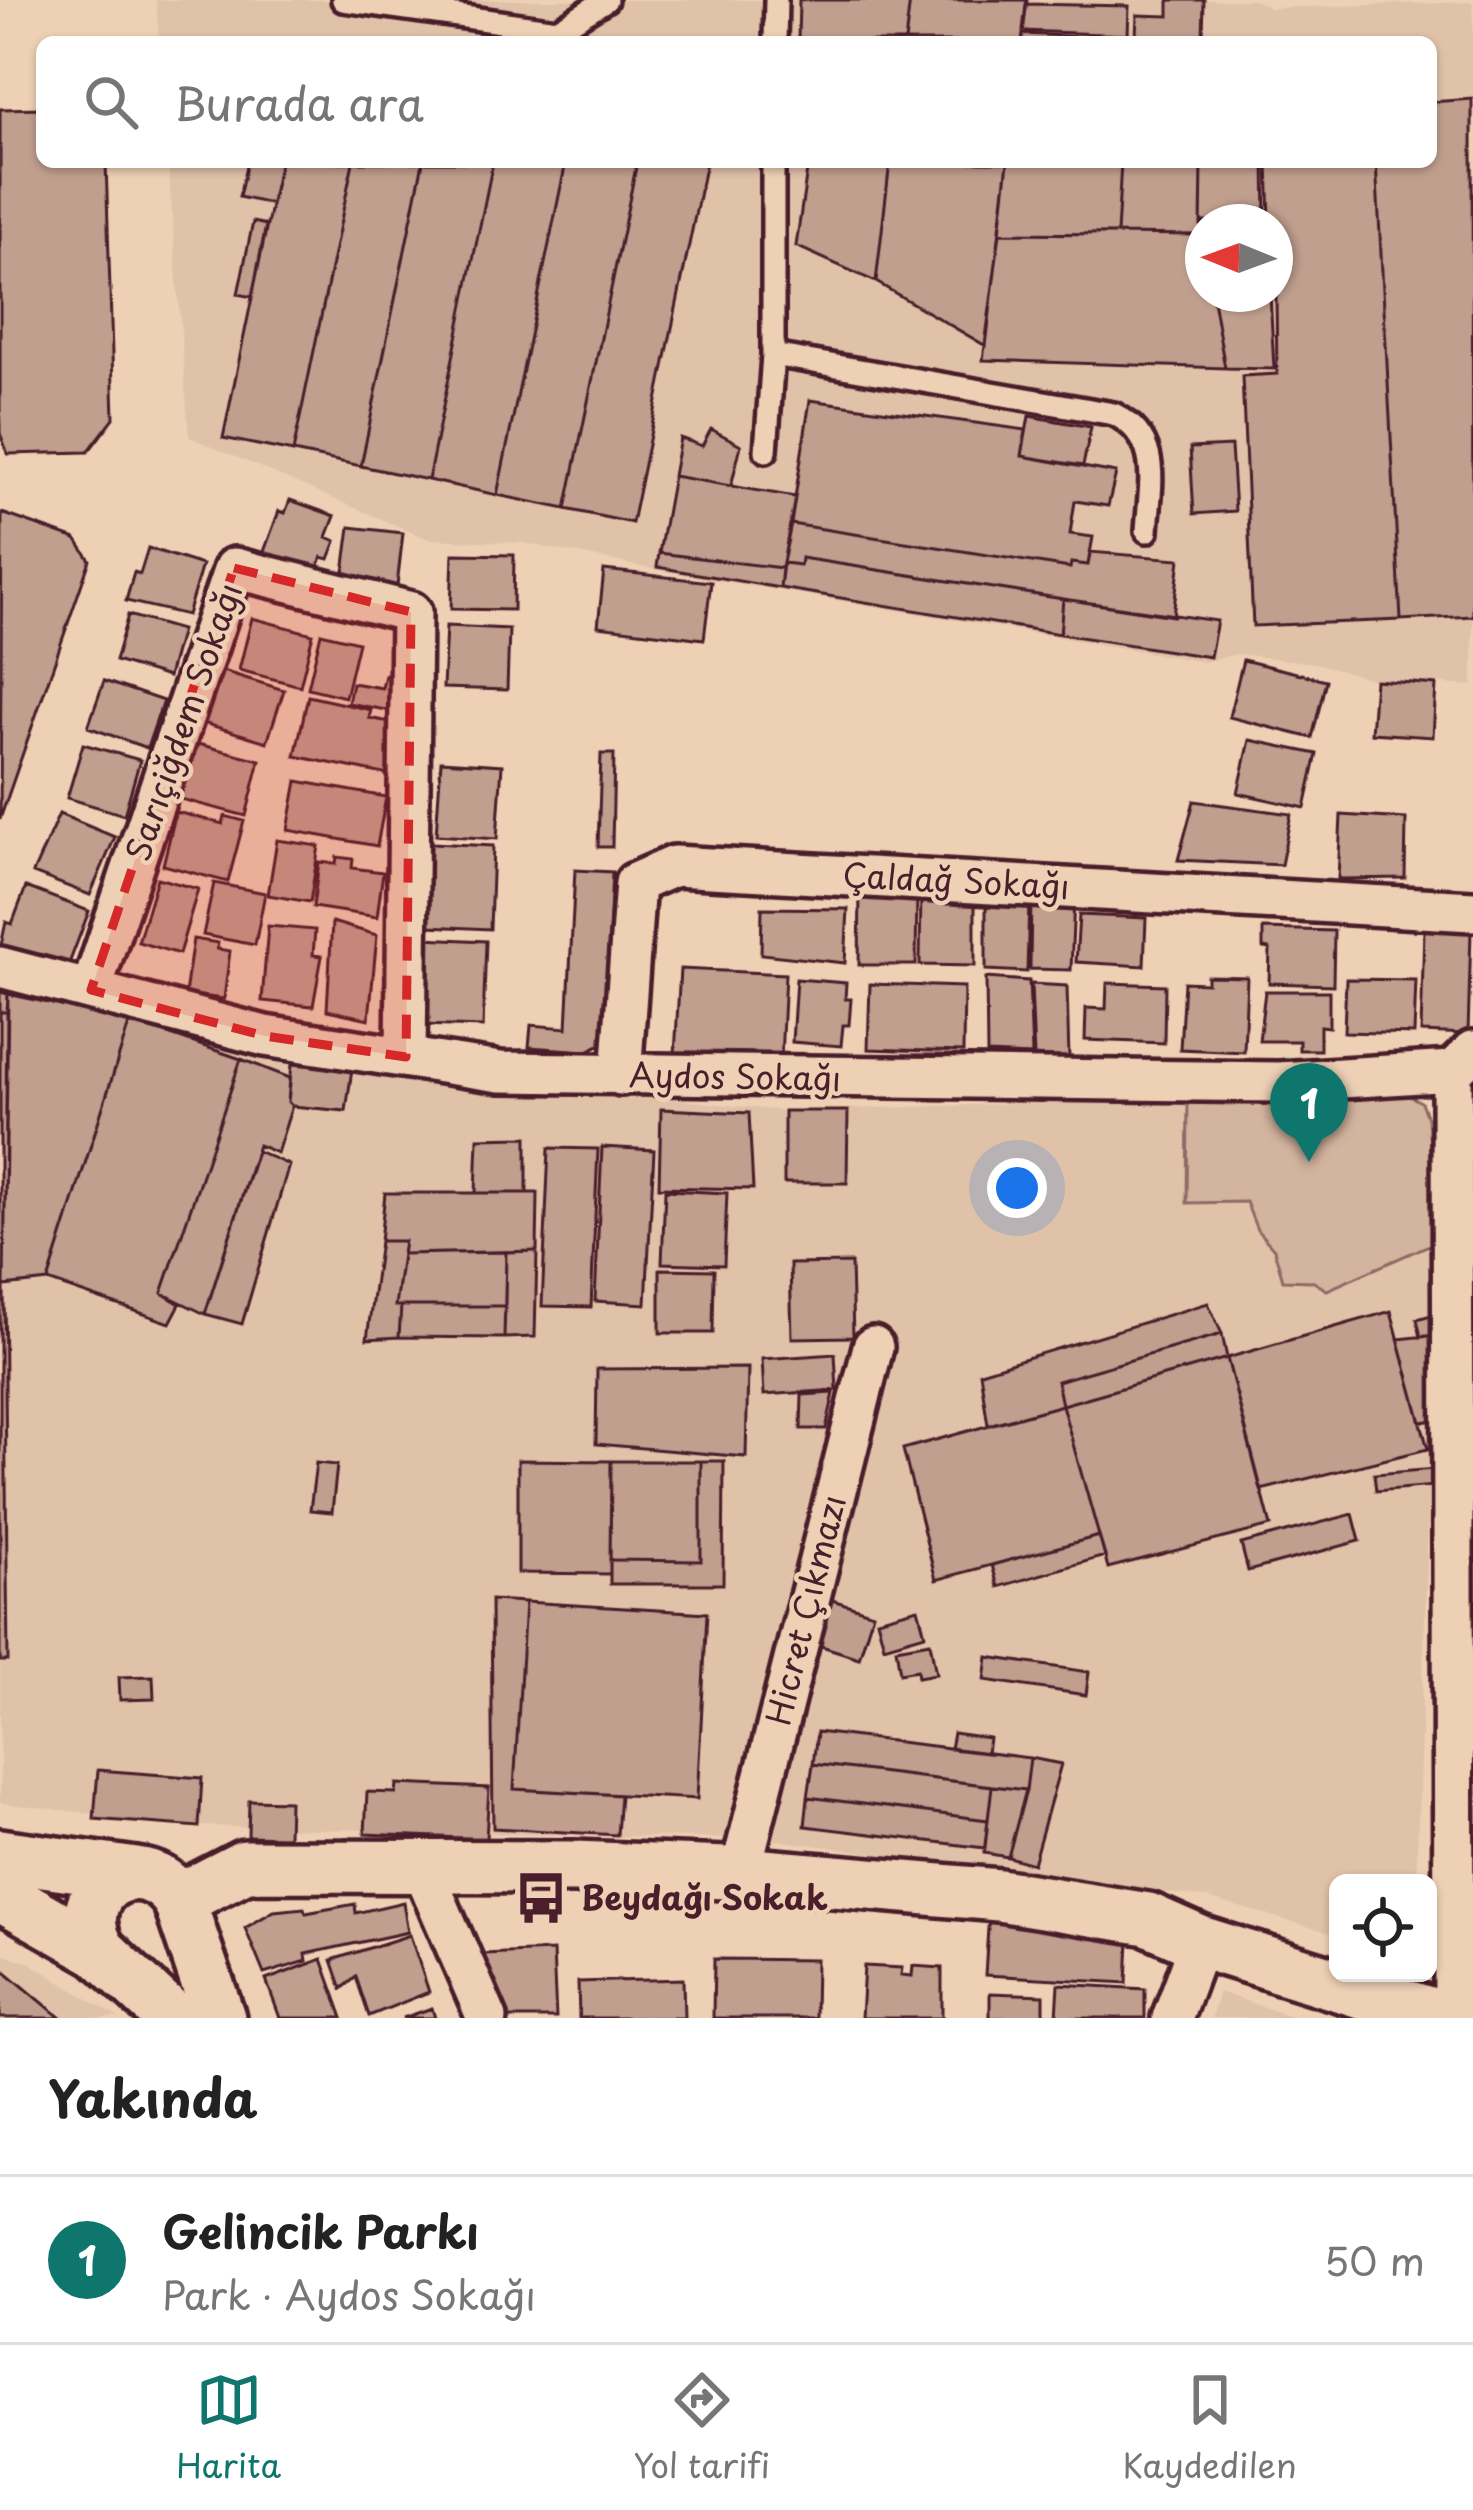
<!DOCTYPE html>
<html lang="tr">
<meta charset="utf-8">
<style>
body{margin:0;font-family:"Playpen Sans",sans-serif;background:#f2f2f2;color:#222}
.controls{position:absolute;right:36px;bottom:36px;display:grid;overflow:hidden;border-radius:18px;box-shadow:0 3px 9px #0004}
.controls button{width:108px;height:108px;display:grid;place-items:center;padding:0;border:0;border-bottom:3px solid #e0e0e0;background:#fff;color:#222;font:60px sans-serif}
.compass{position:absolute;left:1185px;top:204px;width:108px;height:108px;border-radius:50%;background:#fff;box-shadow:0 3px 9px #0004;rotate:271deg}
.you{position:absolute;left:1017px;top:1188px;width:42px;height:42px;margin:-30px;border:9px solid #fff;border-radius:50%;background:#1a73e8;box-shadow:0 0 0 18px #1a73e833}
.badge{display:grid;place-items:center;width:78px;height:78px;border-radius:50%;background:#0f766e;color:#fff;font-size:39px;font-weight:700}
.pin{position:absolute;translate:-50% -99px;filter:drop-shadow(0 3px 6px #0008)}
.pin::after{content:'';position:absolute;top:63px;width:42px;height:36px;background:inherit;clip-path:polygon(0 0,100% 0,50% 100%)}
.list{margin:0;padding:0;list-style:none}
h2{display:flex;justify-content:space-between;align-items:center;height:156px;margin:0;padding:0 48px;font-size:51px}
h2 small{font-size:39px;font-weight:400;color:#767676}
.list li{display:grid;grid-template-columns:78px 1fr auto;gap:36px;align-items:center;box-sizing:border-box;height:168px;padding:0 48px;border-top:3px solid #e0e0e0}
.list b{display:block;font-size:45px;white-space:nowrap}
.list p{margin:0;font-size:39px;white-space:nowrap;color:#767676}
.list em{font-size:39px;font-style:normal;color:#767676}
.icon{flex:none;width:66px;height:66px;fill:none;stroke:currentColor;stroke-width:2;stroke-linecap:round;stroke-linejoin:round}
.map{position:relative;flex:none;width:1473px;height:2018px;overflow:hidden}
.search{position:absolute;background:#fff;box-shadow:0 3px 9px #0004;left:36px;right:36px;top:36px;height:132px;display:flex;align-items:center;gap:30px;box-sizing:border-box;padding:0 42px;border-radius:18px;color:#767676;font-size:45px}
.sheet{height:324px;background:#fff}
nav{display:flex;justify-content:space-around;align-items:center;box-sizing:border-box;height:168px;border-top:3px solid #e0e0e0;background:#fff;font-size:33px;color:#767676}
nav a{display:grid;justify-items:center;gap:6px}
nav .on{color:#0f766e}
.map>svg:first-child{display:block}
</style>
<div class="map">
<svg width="1473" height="2018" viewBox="0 0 1473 2018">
<rect width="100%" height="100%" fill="#eed1b5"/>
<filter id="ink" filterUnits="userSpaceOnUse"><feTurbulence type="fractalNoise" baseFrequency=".00833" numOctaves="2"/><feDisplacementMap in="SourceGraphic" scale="24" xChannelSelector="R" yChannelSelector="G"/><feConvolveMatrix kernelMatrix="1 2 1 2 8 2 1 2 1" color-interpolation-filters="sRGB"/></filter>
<g filter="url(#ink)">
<!-- built -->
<path fill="#e0c2a9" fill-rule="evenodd" d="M156,0H1255L1269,8L1473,2V686L1375,680L1315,663L1236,654L1205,662L657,570L524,543L428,539L189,437L168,162H1431V42H159ZM1203,222H1275V294H1203Z
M0,986L620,1093L784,1111L1188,1098L1257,1229L1274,1249L1328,1290L1438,1241L1416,1883H1338V1935L1207,1898L775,1840L199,1826L0,1803Z
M0,1952L30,1963L119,2018H0Z
M1219,1992L1297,2018H1211Z"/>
<!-- green -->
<path fill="#d3b49f" stroke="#8e6a65" stroke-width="3" d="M1396,1089L1421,1102L1428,1121L1438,1241L1327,1290L1312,1281L1283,1280L1274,1249L1257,1230L1246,1202L1187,1203L1188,1098Z"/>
<!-- building -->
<path fill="#c09f8e" stroke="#4a1f2b" stroke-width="3" d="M799,0H910L905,42H798Z
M910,0H1027L1022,42H905Z
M1169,0H1204L1203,38L1136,35L1137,15L1169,16Z
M1026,4L1129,6L1128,35L1023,31Z
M1023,34L1126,39V42H1022Z
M1126,39L1202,40V42H1126Z
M1472,99L1473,616L1401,620L1376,162H1431V102Z
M42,108V162H106L114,418L88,452L8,454L0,433V109Z
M247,162H280L271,204L239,197Z
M280,162H353L293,452L223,438Z
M353,162H423L361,466L293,452Z
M423,162H493L428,480L361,466Z
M493,162H566L497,495L428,480Z
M566,162H637L566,509L497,495Z
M637,162H706L632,523L566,509Z
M890,162H1008L986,346L876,282Z
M890,162L876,282L796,246L808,163Z
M1008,162H1121L1117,234L1000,233Z
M1121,162H1202L1201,235L1117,234Z
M1202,162H1265L1266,222H1203L1201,228Z
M1268,162H1376L1401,620L1253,626L1242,376L1277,374L1275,222H1270Z
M253,222L266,225L252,297L238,294Z
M1000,233L1201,235L1203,294H1212L1225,368L983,360Z
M1212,294H1270L1274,369L1225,368Z
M810,400L1026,430L1022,456L1116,473L1108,506L1075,501L1070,534L1093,537L1088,565L1071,563L1070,568L791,524Z
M1029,416L1091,427L1083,466L1022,456Z
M711,429L741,445L731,486L673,476L680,438L702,446Z
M1231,446L1235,511L1194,514L1190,448Z
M673,476L795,497L782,568L659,553Z
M290,500L335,516L327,537L336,541L329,559L322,557L315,576L262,557L279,511L285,513Z
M2,513L76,539L90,560L0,819Z
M791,524L1070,568L1071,563L1088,565L1090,552L1180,559L1173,616L801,558L800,565L783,563Z
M350,527L403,533L397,586L343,580Z
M148,548L202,565L187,615L126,601L134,572L140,574Z
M659,553L782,568L780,588L657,567Z
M453,554L514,555L513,610L451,609Z
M801,558L1063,599L1060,634L780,588L783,563L800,565Z
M604,570L711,582L704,639L598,626Z
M1063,599L1217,621L1210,657L1060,634Z
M128,615L181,630L168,677L115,661Z
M252,618L313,634L300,686L239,670Z
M446,626L509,629L507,690L443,688Z
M321,633L358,642L345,697L308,688Z
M1243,660L1326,680L1312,738L1229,717Z
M219,670L284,690L267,742L203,723Z
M385,675L408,679L402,713L348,703L352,683L382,688Z
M1375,680L1436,685L1433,737L1371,733Z
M104,681L163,701L147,748L88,727Z
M308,696L371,710L369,718L399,724L389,775L295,756Z
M1250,740L1317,754L1305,808L1238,793Z
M194,743L260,760L246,816L180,799Z
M83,744L140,760L124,815L67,798Z
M601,754H614L612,847H598Z
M441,761L502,765L497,839L436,835Z
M297,781L386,797L377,846L288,830Z
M1194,801L1291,814L1281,865L1178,860Z
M176,812L223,824L225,816L244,821L228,882L163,865Z
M59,814L115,837L90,895L33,873Z
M1341,815L1406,819L1405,878L1338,879Z
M277,840L319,846L310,902L268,895Z
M431,843L493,846L490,929L428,926Z
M337,857L353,859L352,868L383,872L377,917L313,907L319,862L336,864Z
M575,870L612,872L604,1037L601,1044L587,1051L529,1047L531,1025L567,1028Z
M157,878L198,889L179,954L138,942Z
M214,883L265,893L255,945L203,935Z
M26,887L89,911L65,974L0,950L6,922L12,924Z
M921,887L975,888V966L920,965Z
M860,888L917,889L916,965H859Z
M1031,897L1074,899L1071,970L1030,969Z
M986,898L1029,899L1027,972L986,970Z
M762,908L848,909L845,963L761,954Z
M1079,915L1146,918L1144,966L1076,962Z
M332,922L377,935L369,1019L327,1010Z
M268,926L315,930L313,955L322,956L313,1006L262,1001Z
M1263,929L1334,931L1333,985L1269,983L1270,949L1263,948Z
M1424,930L1471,931L1468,1034L1421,1032Z
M423,938L486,941L483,1027L420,1025Z
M193,939L218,943L217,949L230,951L224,999L185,994Z
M680,969L785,974L781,1059L675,1054Z
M1207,976L1247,977L1244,1052L1180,1049L1184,982L1207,983Z
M986,978L1029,981L1032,1056L987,1054Z
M796,979L846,983L845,999H851L849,1025H843L841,1046L792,1042Z
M1346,979L1416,980L1414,1034L1344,1032Z
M1107,983L1165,985L1164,1043L1085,1040L1086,1008L1106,1009Z
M870,984L964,987L963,1052L868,1049Z
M1031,984L1067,986L1069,1059L1034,1056Z
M1265,991H1329V1027L1320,1026V1050H1299V1041H1259Z
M0,992L8,994L7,1012H0Z
M8,994L130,1021L48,1281L4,1286Z
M0,1012H7L4,1286H0Z
M130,1021L241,1059L162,1293L180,1304L170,1323L48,1281Z
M241,1059L290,1078L288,1102L292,1106L277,1153L258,1145L205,1314L162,1293Z
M292,1064L352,1069L346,1111L292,1106L288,1102Z
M661,1109L749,1113L753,1189L659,1187Z
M784,1111H848L847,1183H784Z
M527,1137V1193H476L478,1138Z
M602,1147L654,1150L646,1304L595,1301Z
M549,1148L598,1149L591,1307L542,1306Z
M257,1151L289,1165L242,1324L205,1314Z
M665,1190L727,1193L724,1265L662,1263Z
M385,1193H538L537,1251L402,1254L404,1241H380Z
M380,1241H404L395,1306H401L399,1337L367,1339Z
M537,1251L535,1337L504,1338L506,1252Z
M506,1252L505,1306H395L402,1254Z
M851,1263L853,1337L792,1338L790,1264Z
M660,1269L714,1270L713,1333H660Z
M0,1286H4L8,1661H0Z
M1208,1303L1222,1334L1057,1381L1062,1405L988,1425L980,1372Z
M401,1306H505L504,1338L399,1337Z
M1391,1311L1428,1449L1261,1490L1227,1358Z
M1441,1312L1437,1335L1421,1337L1417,1319Z
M1222,1334L1227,1358L1062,1405L1057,1381Z
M1437,1335L1441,1419L1421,1422L1398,1339Z
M835,1354L837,1390L764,1395L762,1359Z
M1227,1358L1271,1526L1108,1568L1062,1405Z
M748,1368L746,1457L596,1444L597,1369Z
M834,1393L826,1429H801L802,1395Z
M1062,1405L1099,1536L936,1580L903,1449Z
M518,1460L611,1461L610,1574L518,1573Z
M611,1461H701V1561L610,1560Z
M701,1461H724L723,1584H610V1560L701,1561Z
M316,1463L337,1465L332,1512L310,1510Z
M1434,1469L1435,1486L1376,1491L1374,1474Z
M1353,1514L1360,1541L1248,1571L1241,1544Z
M1099,1536L1105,1556L998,1587L992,1565Z
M826,1598L873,1613L859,1658L812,1643Z
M491,1600L525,1602L514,1789L620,1795L617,1835L493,1828Z
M525,1602L707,1613L697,1799L514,1789Z
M918,1608L925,1634L884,1646L877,1619Z
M930,1642L936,1674L918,1677L917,1670L900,1673L896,1648Z
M988,1657L1089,1672L1086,1695L985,1680Z
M153,1676L154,1699L120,1700L119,1677Z
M817,1732L1030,1758L1026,1790L813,1764Z
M953,1733L989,1738L987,1753L950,1749Z
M1030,1758L1061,1764L1033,1864L1008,1857L1026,1790Z
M813,1764L992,1786L988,1820L808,1797Z
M98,1770L202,1778L199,1827L94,1819Z
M397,1784L489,1788L486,1839L365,1834L367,1792L396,1793Z
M992,1786L1026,1790L1008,1857L984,1853Z
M808,1797L988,1820L985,1848L805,1826Z
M249,1800L289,1801L288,1837L248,1836Z
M403,1902L408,1932L306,1954L307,1961L264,1974L245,1928L274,1911L304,1908L306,1913L355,1904L356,1913Z
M989,1912L1130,1919L1127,1983L985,1975Z
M410,1935L429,1992L369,2016L356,1977L342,1989L332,1960Z
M553,1951L556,2018H492L486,2004L484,1954Z
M322,1959L343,2018H280L266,1980Z
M714,1959L816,1960L815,2018H713Z
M864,1966L902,1968L901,1975L912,1976L913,1966L942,1968V2018H861Z
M1,1968L61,2018H0Z
M683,1979L684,2018H579L578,1982Z
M1059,1984L1145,1989V2018H1049L1057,2016Z
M990,1993L1044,1995V2018H990Z
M432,2008L435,2018H403Z"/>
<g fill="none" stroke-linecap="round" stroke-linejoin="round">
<!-- service casing -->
<g stroke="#4a1f2b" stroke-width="30">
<path id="service" d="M343,0L557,30L606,0
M775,42L776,0
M773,355L1114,414C1163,439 1150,484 1147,531
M766,451L773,355V162"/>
</g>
<!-- minor casing -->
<g stroke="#4a1f2b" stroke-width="48">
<path id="minor" d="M0,967L265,1036L500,1072L1279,1082L1452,1071L1473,1051
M91,990L234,568L411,612L406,1057
M1452,1071L1454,2018
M621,1075L635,883L674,866L1473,911
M421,1865L487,2018
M740,1874L873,1347
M1172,2018L1200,1942"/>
</g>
<!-- tertiary casing -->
<g stroke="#4a1f2b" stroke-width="60">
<path id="tertiary" d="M0,1855L136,1874
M0,1894L100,1951
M179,1900L245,1866L574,1867L752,1874L999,1895L1148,1919L1200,1942L1445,2018
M172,2018L100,1951C64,1891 139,1843 179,1900L219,2018"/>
</g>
<!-- service -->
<use href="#service" stroke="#eed1b5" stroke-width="21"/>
<!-- minor -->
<use href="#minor" stroke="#eed1b5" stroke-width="39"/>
<!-- tertiary -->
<use href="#tertiary" stroke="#eed1b5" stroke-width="51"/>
</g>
</g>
<!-- marked area -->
<path fill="#d62828" fill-opacity="0.2" stroke="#d62828" stroke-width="9" stroke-dasharray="24 15" stroke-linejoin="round" d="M234,568L411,612L406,1057L265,1036L91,990Z"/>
<!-- icons -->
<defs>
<g id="bus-bare" transform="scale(4.14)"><path d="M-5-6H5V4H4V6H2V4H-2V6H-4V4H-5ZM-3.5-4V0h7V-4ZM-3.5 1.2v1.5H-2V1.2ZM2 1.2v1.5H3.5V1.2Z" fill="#4a1f2b" stroke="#eed1b5" stroke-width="2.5" paint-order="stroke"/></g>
</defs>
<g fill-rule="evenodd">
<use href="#bus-bare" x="541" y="1898"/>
</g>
<g text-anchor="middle" stroke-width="9" stroke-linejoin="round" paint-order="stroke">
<!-- street labels -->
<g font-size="33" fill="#4a1f2b" stroke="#eed1b5">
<text transform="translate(184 722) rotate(-71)" y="12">Sarıçiğdem Sokağı</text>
<text transform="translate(956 881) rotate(3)" y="12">Çaldağ Sokağı</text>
<text transform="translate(735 1077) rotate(1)" y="12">Aydos Sokağı</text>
<text transform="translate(806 1610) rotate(-76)" y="12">Hicret Çıkmazı</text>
</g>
<!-- poi labels -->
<g font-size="33" font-weight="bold" fill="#4a1f2b" stroke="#eed1b5" text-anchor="start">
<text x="581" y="1910">Beydağı Sokak</text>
</g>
</g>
</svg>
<div class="controls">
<button><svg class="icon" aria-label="locate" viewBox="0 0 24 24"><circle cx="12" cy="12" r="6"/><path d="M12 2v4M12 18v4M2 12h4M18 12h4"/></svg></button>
</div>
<svg class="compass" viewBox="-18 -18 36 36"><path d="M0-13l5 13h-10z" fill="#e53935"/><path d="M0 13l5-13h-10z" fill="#767676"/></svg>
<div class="you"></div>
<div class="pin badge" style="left:1309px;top:1162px">1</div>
<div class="search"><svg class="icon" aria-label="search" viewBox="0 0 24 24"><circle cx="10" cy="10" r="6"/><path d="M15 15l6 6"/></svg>Burada ara</div>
</div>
<section class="sheet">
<h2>Yakında<small></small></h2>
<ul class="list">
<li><span class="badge">1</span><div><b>Gelincik Parkı</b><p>Park · Aydos Sokağı</p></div><em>50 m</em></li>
</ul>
</section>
<nav>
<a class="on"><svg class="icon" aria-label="map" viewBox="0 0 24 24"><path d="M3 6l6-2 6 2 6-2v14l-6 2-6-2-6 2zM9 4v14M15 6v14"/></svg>Harita</a>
<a><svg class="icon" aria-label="directions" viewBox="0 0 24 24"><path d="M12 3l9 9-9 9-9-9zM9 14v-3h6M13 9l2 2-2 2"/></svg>Yol tarifi</a>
<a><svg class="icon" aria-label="saved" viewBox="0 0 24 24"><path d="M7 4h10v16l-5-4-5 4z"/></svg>Kaydedilen</a>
</nav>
